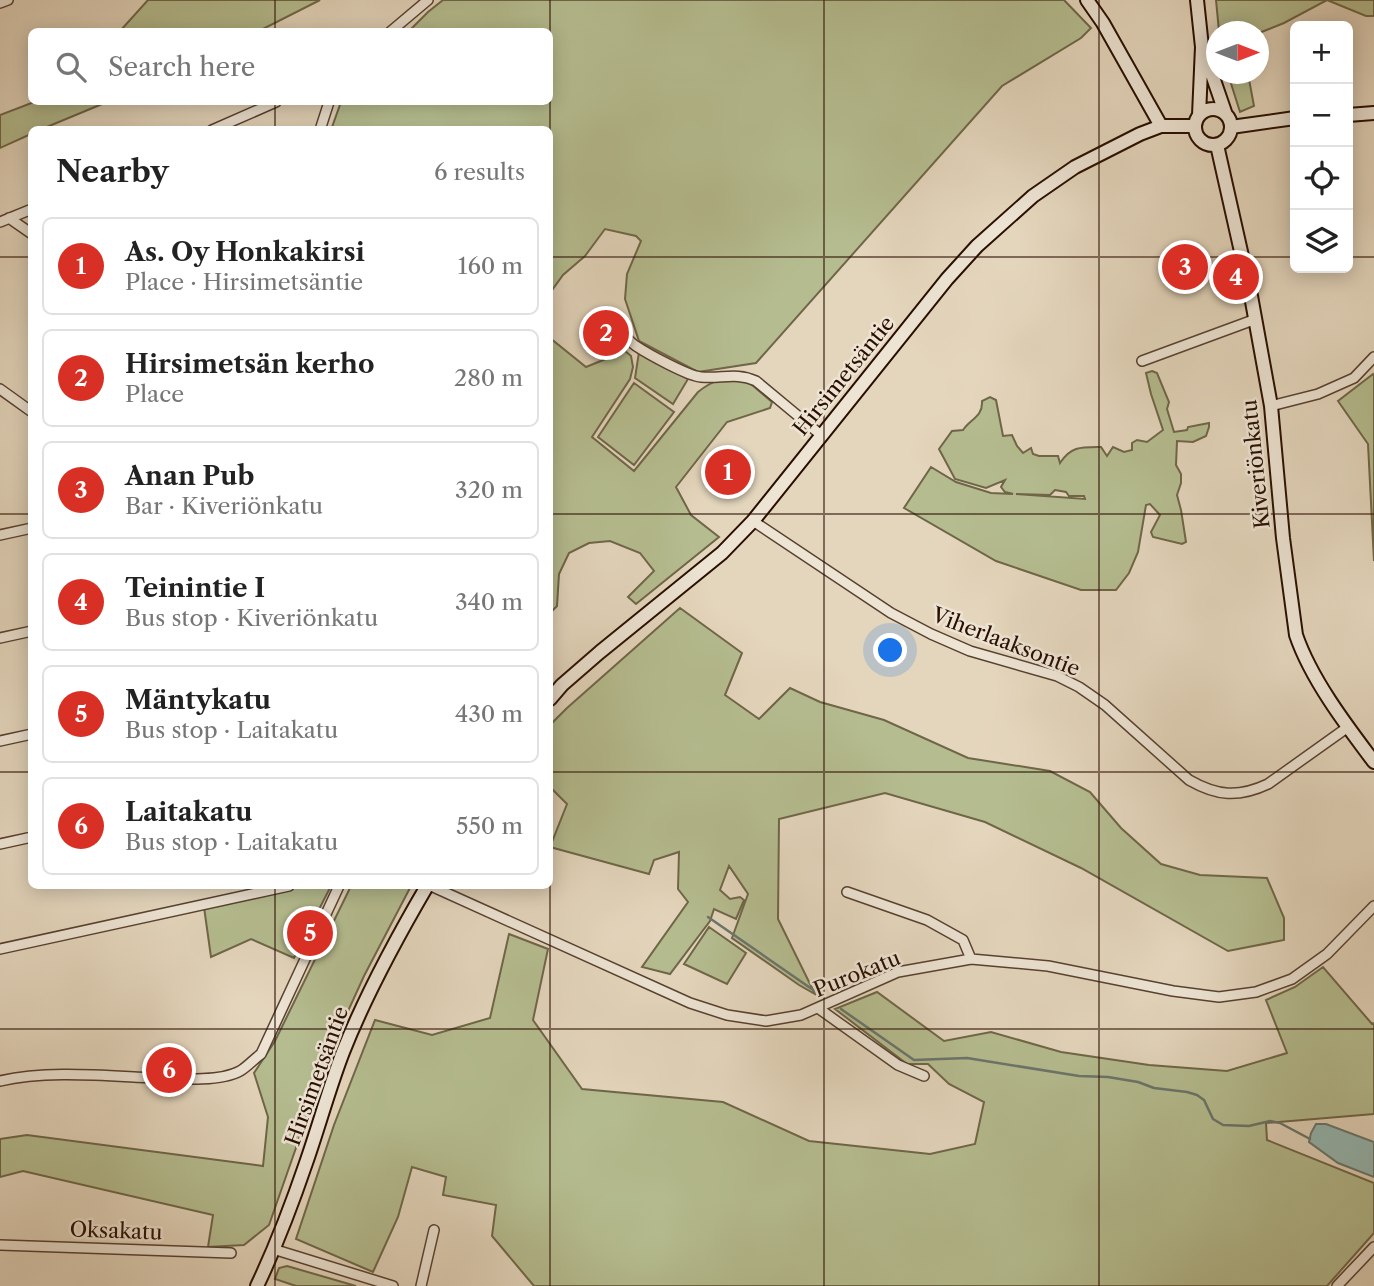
<!DOCTYPE html>
<meta charset="utf-8">
<style>
body{margin:0;font-family:"Libre Caslon Text",serif;background:#f2f2f2;color:#222}
.controls{position:absolute;right:21px;top:21px;display:grid;overflow:hidden;border-radius:10px;box-shadow:0 4px 18px #0003}
.controls button{width:63px;height:63px;display:grid;place-items:center;padding:0;border:0;border-bottom:2px solid #e0e0e0;background:#fff;color:#222;font:35px sans-serif}
.compass{position:absolute;left:1206px;top:21px;width:63px;height:63px;border-radius:50%;background:#fff;box-shadow:0 4px 18px #0003;rotate:90deg}
.you{position:absolute;left:891px;top:651px;width:24px;height:24px;margin:-18px;border:5px solid #fff;border-radius:50%;background:#1a73e8;box-shadow:0 0 0 10px #1a73e833}
.badge{display:grid;place-items:center;width:46px;height:46px;border-radius:50%;background:#d93025;color:#fff;font-size:23px;font-weight:700}
.pin{position:absolute;translate:-50% -50%;border:4px solid #fff;box-shadow:0 2px 7px #0006}
.list{margin:0;padding:0;list-style:none}
h2{display:flex;justify-content:space-between;align-items:center;height:91px;margin:0;padding:0 28px;font-size:30px}
h2 small{font-size:23px;font-weight:400;color:#767676}
.list li{display:grid;grid-template-columns:46px 1fr auto;gap:21px;align-items:center;box-sizing:border-box;height:98px;margin:0 14px 14px;padding:0 14px;border:2px solid #e0e0e0;border-radius:10px}
.list b{display:block;font-size:26px;white-space:nowrap}
.list p{margin:0;font-size:23px;white-space:nowrap;color:#767676}
.list em{font-size:23px;font-style:normal;color:#767676}
.icon{flex:none;width:38px;height:38px;fill:none;stroke:currentColor;stroke-width:2;stroke-linecap:round;stroke-linejoin:round}
.map{position:relative;flex:none;width:1374px;height:1286px;overflow:hidden}
.search{position:absolute;background:#fff;box-shadow:0 4px 18px #0003;left:28px;top:28px;width:525px;height:77px;display:flex;align-items:center;gap:18px;box-sizing:border-box;padding:0 24px;border-radius:10px;color:#767676;font-size:26px}
.panel{position:absolute;background:#fff;box-shadow:0 4px 18px #0003;left:28px;top:126px;width:525px;height:763px;border-radius:10px}
.map>svg:first-child{display:block}
</style>
<div class="map">
<svg width="1374" height="1286" viewBox="0 0 1374 1286">
<rect width="100%" height="100%" fill="#e4d6bd"/>
<filter id="stains"><feTurbulence type="fractalNoise" baseFrequency=".00286" numOctaves="4"/><feColorMatrix values="0 0 0 0 .2 0 0 0 0 .09 0 0 0 0 .02 0 0 0 .5 -.17"/></filter>
<radialGradient id="worn" r=".72"><stop offset=".6" stop-color="#630" stop-opacity="0"/><stop offset="1" stop-color="#630" stop-opacity=".3"/></radialGradient>
<!-- green -->
<path fill="#b5bd90" stroke="#6f6648" stroke-width="2" fill-rule="evenodd" d="M148,0H320L259,31H120Z
M443,0H1064L1091,28L1081,38L1002,86L756,363L698,372L639,341L625,299L627,274L641,241L636,236L605,229L585,256L563,275L550,293V130H331L341,102H550V32L409,31L428,12Z
M1216,0H1374V16H1366L1327,0L1284,23L1259,33L1258,32L1219,31Z
M1228,74H1248L1254,106L1240,112Z
M34,102H107L42,129L32,130L31,134L0,148V115Z
M550,338L586,367L625,351L631,356L633,367L630,379L592,437L634,471L698,392C714,379 724,378 744,378L772,402L770,408L727,422L676,487L691,515L719,537L636,604L628,597L654,571L640,553L610,541L589,543L569,553L559,574L557,606L550,613Z
M639,352L688,379L673,404L635,378Z
M1152,371L1157,373L1169,402L1167,409L1174,432L1187,430L1188,427L1209,423V427L1206,436L1193,442L1177,441L1176,465L1181,474V483L1177,495L1181,510L1186,542L1182,544L1153,537L1151,532L1160,515L1150,504L1146,505L1138,552L1129,573L1116,590H1081L996,561L904,508L931,467L956,482L991,493L1013,494L1005,492L1001,487L1005,480L986,488L955,479L939,449L952,431L963,430C970,419 983,417 982,401L990,397L996,400L1003,436L1012,435L1017,446L1023,453L1031,448L1033,454L1039,456H1058L1060,463C1071,446 1081,447 1101,447L1107,456L1113,447L1124,452L1132,450V443L1137,440L1147,442L1163,430L1151,394L1146,373ZM1055,490L1066,492L1069,496H1084L1085,499L1016,494L1050,495Z
M1373,374L1374,375V561L1368,444L1338,401Z
M634,383L674,412L634,465L598,437Z
M680,608L742,653L725,695L759,719L790,688L820,702L884,720L968,758L1050,771L1090,792L1121,828L1161,864L1200,875L1267,878L1284,918V940L1228,951L1081,868L985,822L885,793L779,819L778,919L815,994L799,985L732,938L748,894L729,866L720,890L730,899L740,897L744,900L736,919L714,909L710,921L670,974L642,967L688,902L678,889L679,852L654,860L649,874L550,847L567,804L550,787V725L567,708Z
M273,886H331L294,958L251,939L211,957L203,900Z
M351,886H411L364,976L318,1077L297,1145L269,1225L244,1245L208,1247L213,1215L23,1171L0,1177V1139L27,1135L263,1166L268,1117L254,1073L275,1041Z
M709,927L746,953L727,984L684,964Z
M509,934L548,949L533,1020L582,1089L723,1102L809,1141L930,1154L975,1144L984,1102L949,1084L928,1064H907L835,1009L877,992L944,1041L991,1032L1061,1052L1149,1065L1227,1071L1287,1053L1266,1000L1295,987L1323,967L1372,1024L1374,1023V1114L1266,1123L1267,1140L1374,1183V1233L1327,1286H534L492,1236L496,1205L443,1195L446,1177L412,1167L398,1217L373,1272L296,1239L334,1125L375,1020L432,1035L490,1018Z
M287,1266L356,1286H296L275,1279L279,1268Z"/>
<!-- water -->
<path fill="#95b9b4" stroke="#6a756c" stroke-width="2" d="M1316,1124H1326L1374,1142V1177L1338,1163L1309,1142L1311,1133Z"/>
<g fill="none" stroke-linecap="round" stroke-linejoin="round">
<!-- stream -->
<path stroke="#6a756c" stroke-width="2.5" d="M708,917L819,994
M841,1009L914,1060L967,1058L1079,1076L1108,1077L1138,1082L1154,1088L1187,1092L1197,1095L1204,1100L1213,1119L1223,1125L1249,1126L1270,1121L1280,1123L1310,1139"/>
<!-- street casing -->
<g stroke="#584030" stroke-width="12">
<path id="street" d="M0,3L8,0
M390,32L428,0
M212,130L276,102
M320,130L329,102
M9,218L32,234
M0,222L32,209
M619,331C625,336 630,342 636,346C648,354 688,376 701,377C722,379 736,372 756,381L821,435
M1142,361L1256,319
M0,389L32,412
M1271,406L1318,394L1354,378L1374,357
M753,521L891,613L931,634L970,651L1057,676L1079,687L1105,705L1189,780C1217,796 1238,798 1268,784L1348,727
M0,535L32,528
M0,638L32,631
M0,741L32,734
M0,844L32,837
M431,886L690,1003L727,1015L766,1021L801,1015L898,972L971,959L1048,966L1173,991L1219,997L1256,992L1292,979L1327,954L1374,906
M847,892L927,920L963,940L971,959
M0,949L289,886
M818,1008L898,1065L924,1076
M0,1081C46,1070 107,1076 155,1078C178,1079 220,1082 240,1071C247,1067 254,1059 261,1054L339,886
M0,1245L231,1253
M273,1249L393,1286
M421,1286L434,1230
M1337,1286L1374,1247"/>
</g>
<!-- secondary casing -->
<g stroke="#290e01" stroke-width="16">
<path id="secondary" d="M1087,0L1103,23L1161,126
M1197,0L1202,47L1199,115
M1205,54L1225,112
M1195 127a18 18 0 1 1 36 0a18 18 0 1 1-36 0Z
M1348,115L1374,113
M1231,127L1295,118
M1217,145L1251,296L1271,406L1283,538L1296,635C1311,679 1346,725 1374,762
M550,699L562,685L600,652L722,553L753,521L947,279L977,246L1033,196L1075,167L1140,134L1161,126H1194
M257,1286C276,1246 292,1204 306,1163C319,1126 329,1088 343,1052C366,994 396,939 427,886"/>
</g>
<!-- street -->
<use href="#street" stroke="#ede4d4" stroke-width="9"/>
<!-- secondary -->
<use href="#secondary" stroke="#ede4d4" stroke-width="12"/>
</g>
<!-- grid -->
<path fill="none" stroke="#290e01" stroke-width="2" stroke-opacity="0.55" d="M275,0V32M550,0V1286M824,0V1286M1099,0V1286M275,102V130M0,257H32M550,257H1295M1348,257H1374M0,514H32M550,514H1374M0,772H32M550,772H1374M275,886V1286M0,1029H1374"/>
<g text-anchor="middle" stroke-width="5" stroke-linejoin="round" paint-order="stroke">
<!-- street labels -->
<g font-size="21" fill="#290e01" stroke="#ede4d4">
<text transform="translate(844 376) rotate(-51)" y="7">Hirsimetsäntie</text>
<text transform="translate(1256 464) rotate(-96)" y="7">Kiveriönkatu</text>
<text transform="translate(1006 642) rotate(21)" y="7">Viherlaaksontie</text>
<text transform="translate(857 974) rotate(-22)" y="7">Purokatu</text>
<text transform="translate(317 1076) rotate(-70)" y="7">Hirsimetsäntie</text>
<text transform="translate(116 1231) rotate(2)" y="7">Oksakatu</text>
</g>
</g>
<rect width="100%" height="100%" filter="url(#stains)"/>
<rect width="100%" height="100%" fill="url(#worn)"/>
</svg>
<div class="controls">
<button>+</button>
<button>−</button>
<button><svg class="icon" aria-label="locate" viewBox="0 0 24 24"><circle cx="12" cy="12" r="6"/><path d="M12 2v4M12 18v4M2 12h4M18 12h4"/></svg></button>
<button><svg class="icon" aria-label="layers" viewBox="0 0 24 24"><path d="M12 4l9 5-9 5-9-5zM3 14l9 5 9-5"/></svg></button>
</div>
<svg class="compass" viewBox="-18 -18 36 36"><path d="M0-13l5 13h-10z" fill="#e53935"/><path d="M0 13l5-13h-10z" fill="#767676"/></svg>
<div class="you"></div>
<div class="pin badge" style="left:728px;top:472px">1</div>
<div class="pin badge" style="left:606px;top:333px">2</div>
<div class="pin badge" style="left:1185px;top:267px">3</div>
<div class="pin badge" style="left:1236px;top:277px">4</div>
<div class="pin badge" style="left:310px;top:933px">5</div>
<div class="pin badge" style="left:169px;top:1070px">6</div>
<div class="search"><svg class="icon" aria-label="search" viewBox="0 0 24 24"><circle cx="10" cy="10" r="6"/><path d="M15 15l6 6"/></svg>Search here</div>
<section class="panel">
<h2>Nearby<small>6 results</small></h2>
<ul class="list">
<li><span class="badge">1</span><div><b>As. Oy Honkakirsi</b><p>Place · Hirsimetsäntie</p></div><em>160 m</em></li>
<li><span class="badge">2</span><div><b>Hirsimetsän kerho</b><p>Place</p></div><em>280 m</em></li>
<li><span class="badge">3</span><div><b>Anan Pub</b><p>Bar · Kiveriönkatu</p></div><em>320 m</em></li>
<li><span class="badge">4</span><div><b>Teinintie I</b><p>Bus stop · Kiveriönkatu</p></div><em>340 m</em></li>
<li><span class="badge">5</span><div><b>Mäntykatu</b><p>Bus stop · Laitakatu</p></div><em>430 m</em></li>
<li><span class="badge">6</span><div><b>Laitakatu</b><p>Bus stop · Laitakatu</p></div><em>550 m</em></li>
</ul>
</section>
</div>
